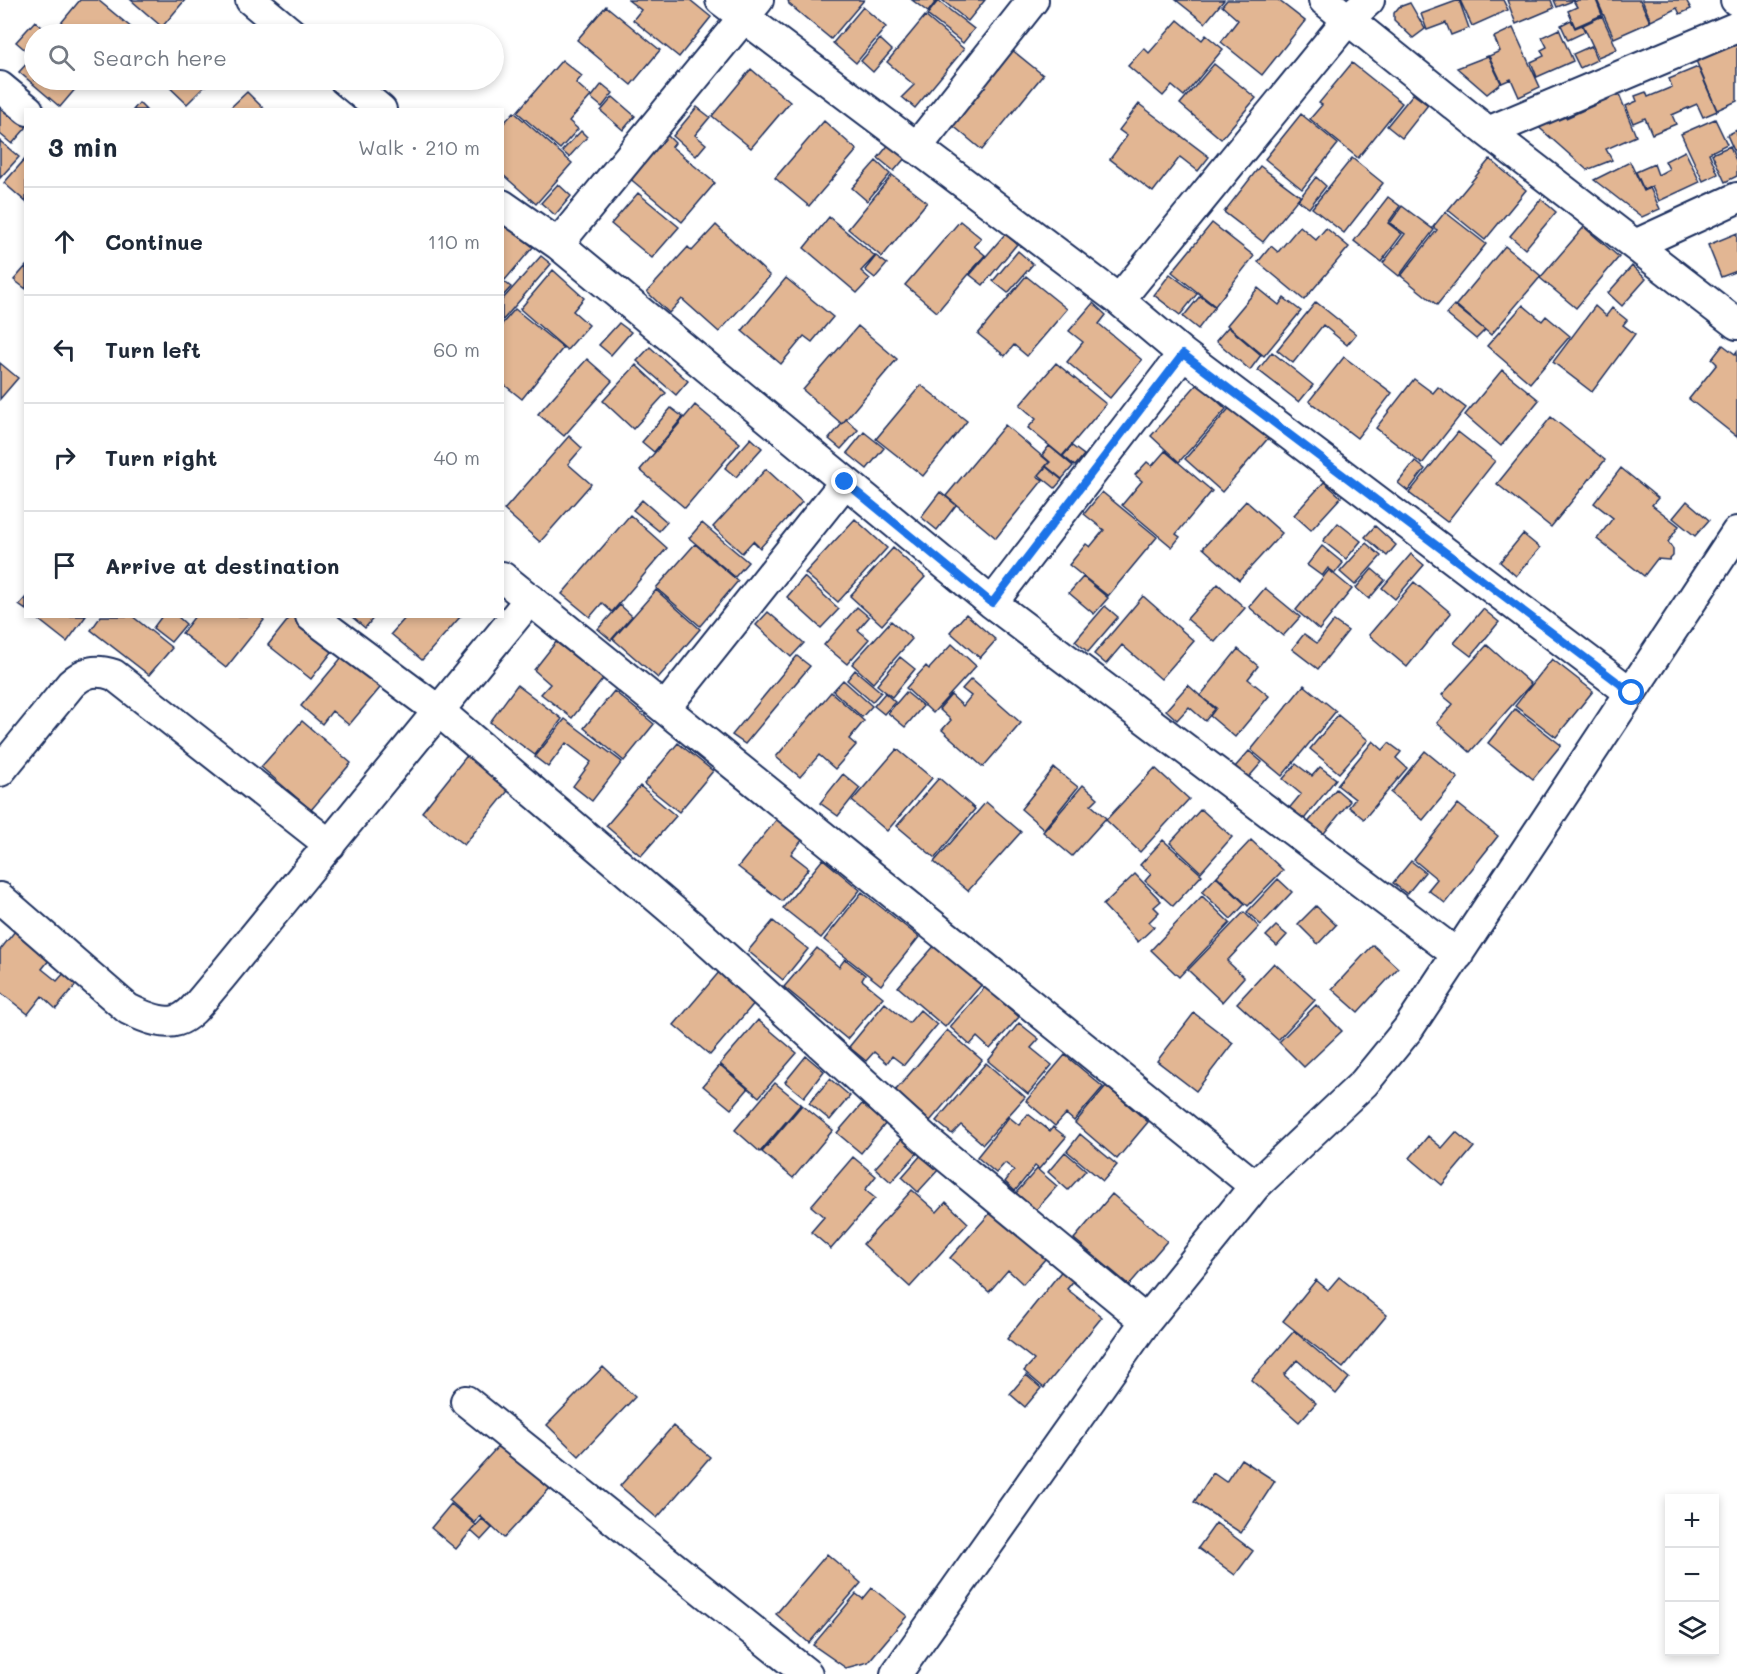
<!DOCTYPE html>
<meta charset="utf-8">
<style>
body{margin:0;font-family:Mali,sans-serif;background:#f2f2f3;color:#1f2937}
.controls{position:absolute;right:18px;bottom:18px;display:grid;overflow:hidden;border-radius:0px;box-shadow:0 3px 9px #0003}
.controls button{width:54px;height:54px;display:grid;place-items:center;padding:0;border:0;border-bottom:2px solid #e0e1e3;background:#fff;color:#1f2937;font:30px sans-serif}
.stop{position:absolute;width:18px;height:18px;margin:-14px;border:4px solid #1a73e8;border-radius:50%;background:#fff}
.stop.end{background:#1a73e8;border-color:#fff;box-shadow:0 2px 6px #0008}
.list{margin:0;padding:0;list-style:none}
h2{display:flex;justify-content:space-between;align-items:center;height:78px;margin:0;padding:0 24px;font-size:26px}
h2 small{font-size:20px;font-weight:400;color:#747a83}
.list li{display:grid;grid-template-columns:39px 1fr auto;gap:18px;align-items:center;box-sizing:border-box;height:108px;padding:0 24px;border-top:2px solid #e0e1e3}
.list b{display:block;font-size:22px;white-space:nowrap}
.list em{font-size:20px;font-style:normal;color:#747a83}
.icon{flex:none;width:33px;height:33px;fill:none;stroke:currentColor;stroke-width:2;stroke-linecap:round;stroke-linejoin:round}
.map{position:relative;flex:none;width:1737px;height:1674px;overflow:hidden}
.search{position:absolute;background:#fff;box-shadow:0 3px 9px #0003;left:24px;top:24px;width:480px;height:66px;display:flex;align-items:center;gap:15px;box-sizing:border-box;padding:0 21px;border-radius:33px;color:#747a83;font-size:22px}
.panel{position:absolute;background:#fff;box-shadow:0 3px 9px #0003;left:24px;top:108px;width:480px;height:510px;border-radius:0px}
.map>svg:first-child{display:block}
</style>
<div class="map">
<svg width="1737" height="1674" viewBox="0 0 1737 1674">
<rect width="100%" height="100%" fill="#fff"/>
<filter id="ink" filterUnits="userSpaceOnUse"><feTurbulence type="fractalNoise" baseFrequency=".0167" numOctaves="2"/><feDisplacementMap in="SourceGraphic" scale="12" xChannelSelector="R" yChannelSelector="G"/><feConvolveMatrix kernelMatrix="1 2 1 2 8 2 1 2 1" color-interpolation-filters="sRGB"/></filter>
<g filter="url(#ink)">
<!-- building -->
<path fill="#e2b693" stroke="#1b2f5e" stroke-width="1.5" d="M80,0H98L139,34H52Z
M131,0H185L162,27Z
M628,0H690L711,17L679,57L633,20L641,10Z
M788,0H864L831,39L789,4Z
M912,0H937L928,12Z
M942,0H985L968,21Z
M1176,0H1224L1205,23Z
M1227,0H1278L1305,21L1262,75L1221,42L1238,20L1222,6Z
M1459,0L1469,28L1451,35L1446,23L1427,30L1421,14Z
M1460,0H1503L1508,10L1472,26Z
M1507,0H1551L1554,8L1516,24Z
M1554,0H1575L1557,7Z
M1578,0H1596L1602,15L1575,27L1568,11L1577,7L1574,2Z
M1597,0H1640L1650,22L1614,38Z
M1642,0H1686L1691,9L1680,14L1677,8L1651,21Z
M938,1L974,29L963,43L927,15Z
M1410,3L1425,29L1413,38L1394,20V13L1399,7Z
M606,6L660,50L631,85L577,40Z
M863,7L886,27L856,63L833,43Z
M925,16L964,49L915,108L902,97L914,85L887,62Z
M1602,16L1617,49L1598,57L1583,25Z
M1178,20L1202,40L1206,35L1223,49L1184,96L1172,86L1163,96L1128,66L1144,48L1149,53Z
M1571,20L1575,28L1582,25L1585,32L1568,40L1561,25Z
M35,21L49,33L34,34V49L30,54L16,42Z
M1513,28L1540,87L1519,97L1511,79L1502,83L1489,56L1500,51L1494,37Z
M1559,29L1573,61L1537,77L1531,62L1544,56L1541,50L1547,47L1542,37Z
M1737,38V101L1717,110L1694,56Z
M880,39L892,50L873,72L861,61Z
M1006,45L1043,75L982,150L945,119Z
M1591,46L1597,60L1580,68L1573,54Z
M1488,56L1501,83L1487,94L1457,68Z
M33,57L34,80H83L60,107L19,72Z
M562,60L582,76L576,83L591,96L569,121L578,129L560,149L517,112Z
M1352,63L1402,103L1358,158L1310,119L1322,105L1319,103Z
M1214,64L1256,98L1221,139L1180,104Z
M1698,67L1717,111L1703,117L1697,104L1672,115L1676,124L1652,134L1645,118L1633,123L1626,106L1637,101L1635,96L1646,92L1648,97L1672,87L1669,79Z
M751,69L790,102L751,148L712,116Z
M162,80H211L187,104Z
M602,84L613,93L602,107L591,98Z
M1617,89L1636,136L1606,149L1612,160L1587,170L1534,123L1563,110L1566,118L1599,103L1597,98Z
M247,92L265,110H228Z
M0,94L26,116V128L12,144L0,134Z
M1413,94L1428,105L1402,138L1387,126Z
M613,97L635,116L623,130L601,111Z
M139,103L146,110H133Z
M1139,104L1209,157L1198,171L1180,157L1153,192L1110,159L1127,136L1119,130Z
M697,107L710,117L695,135L706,144L696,156L673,136Z
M514,112L572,163L536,204L502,174V125Z
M1301,114L1338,144L1302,189L1265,159Z
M1715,119L1727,144L1709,153L1718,174L1703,181L1681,134Z
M824,121L857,150L809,206L775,178Z
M1737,130V157L1727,135Z
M581,131L587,137L569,157L562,151Z
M665,133L675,143L672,147L715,183L682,222L628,177Z
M0,141L19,157L0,178Z
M890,143L906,157L894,171L878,158Z
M1730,146L1737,163V176L1725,182L1712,154Z
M1685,151L1700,182L1659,201L1652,186L1644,190L1636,172L1654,164L1658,175L1669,169L1665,161Z
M26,158V202L4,183Z
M1352,158L1383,183L1344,233L1312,208Z
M1490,159L1526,190L1485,240L1448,210Z
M876,161L890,174L867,201L852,188Z
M1630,162L1644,191L1650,188L1660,209L1642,217L1594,180Z
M1260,166L1300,196L1263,242L1224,212Z
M892,175L927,202L882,257L848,229Z
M1316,177L1326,186L1309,208L1298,200Z
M558,184L571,196L555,215L541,203Z
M638,193L679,227L652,258L611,224Z
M1388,197L1400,206L1388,223L1402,234L1381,262L1354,241Z
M1541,199L1556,212L1525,249L1510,236Z
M1402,206L1434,230L1399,276L1383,263L1405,234L1390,223Z
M1445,212L1486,244L1437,305L1401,276L1437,230L1433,227Z
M829,217L875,256L861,271L870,279L857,293L804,248Z
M960,221L981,238L974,246L985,255L937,312L905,285Z
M502,222L533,247L505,280L502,277Z
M1212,223L1254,256L1215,306L1172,272Z
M716,225L770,276L719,332L682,299L669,313L647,292L688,247L692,251Z
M1300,226L1316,240L1326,228L1349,247L1304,300L1258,262L1271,246L1278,252Z
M1584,227L1619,257L1576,308L1540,278Z
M1737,233V271L1721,277L1708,245Z
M1005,234L1017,244L983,285L970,275Z
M1505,246L1541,276L1491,335L1456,305Z
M1018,251L1033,264L1008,293L993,281Z
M541,256L551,264L502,321V300Z
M876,256L887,264L875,278L865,270Z
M26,266V289L14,280Z
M1632,266L1646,279L1622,306L1608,293Z
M553,270L584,298L573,311L589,325L567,350L520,309Z
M1170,274L1197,294L1180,315L1154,295Z
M1026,276L1067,309L1027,356L1014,345L1005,356L978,334Z
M786,278L833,317L812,342L804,336L781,364L742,331Z
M502,280L511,287L502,297Z
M1258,288L1279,305L1284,298L1301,311L1264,356L1227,325Z
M1200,296L1215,307L1198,329L1183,317Z
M1316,302L1356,334L1347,345L1323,325L1293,363L1277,350Z
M1093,303L1106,315L1099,324L1142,360L1110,398L1067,362L1083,342L1069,331Z
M1454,305L1485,330L1476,339L1446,314Z
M1523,305L1542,321L1546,316L1570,336L1530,383L1487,346Z
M1595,306L1606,316L1612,308L1627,320L1623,325L1635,334L1592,392L1553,362Z
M515,309L563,348L522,399L502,383V324Z
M619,323L631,332L611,355L599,345Z
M858,326L897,359L842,424L803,390Z
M1228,327L1261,355L1250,370L1216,341Z
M1723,345L1735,354L1737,351V437L1689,399L1717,364L1712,359Z
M650,347L688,381L676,395L637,361Z
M1272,352L1313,385L1299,402L1258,370Z
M1344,357L1392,393L1357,438L1309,401Z
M587,359L612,381L564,436L538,414Z
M0,363L18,378L0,399Z
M1056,363L1106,404L1062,456L1028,428L1036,419L1020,405Z
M636,365L666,393L633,429L603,401Z
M1502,370L1539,400L1501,446L1465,415Z
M1414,379L1433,393L1438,387L1466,408L1422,464L1376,428Z
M1198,383L1226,409L1179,462L1151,436Z
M921,385L967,421L923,476L876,439Z
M1233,404L1270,436L1222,492L1185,459Z
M695,405L740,443L685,508L640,470Z
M671,408L683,417L654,452L642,442Z
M1551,417L1605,460L1551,527L1497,484Z
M846,419L858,430L841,449L829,439Z
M1005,425L1049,462L1037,476L1043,480L996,538L946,496Z
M864,432L884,448L867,469L847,453Z
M1458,432L1495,461L1447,522L1409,493Z
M569,436L582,448L568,464L591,484L540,542L504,510Z
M751,438L762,448L736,477L725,468Z
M1049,446L1073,466L1062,479L1046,466L1050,462L1042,455Z
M1072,446L1084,455L1075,466L1063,456Z
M1165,451L1212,491L1176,534L1180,537L1172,547L1122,505L1142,481L1135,475L1147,462L1152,466Z
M1415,461L1425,469L1408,491L1398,483Z
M1046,467L1062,480L1055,488L1039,475Z
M1621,468L1658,498L1652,505L1679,526L1668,542L1673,549V556L1669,560L1657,559L1644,576L1597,539L1613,518L1594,503Z
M766,469L802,502L760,548L753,541L742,553L713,527Z
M1324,482L1341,497L1311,530L1294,515Z
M940,492L956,505L937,530L921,517Z
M1102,492L1157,537L1108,596L1069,565L1086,544L1090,547L1104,530L1084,514Z
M642,500L667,522L659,531L633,510Z
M1246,501L1282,533L1239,580L1203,548Z
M1687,501L1709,520L1695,536L1673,518Z
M630,515L667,548L612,612L602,603L590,617L562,594Z
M855,519L887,548L838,602L805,573Z
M702,523L748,562L735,577L689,538Z
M1338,523L1361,541L1346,559L1323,541Z
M1375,526L1396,545L1387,556L1365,537Z
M1523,534L1540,548L1516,576L1500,562Z
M1366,543L1381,556L1355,585L1340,572Z
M695,544L738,581L700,626L656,588Z
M1322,546L1343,563L1335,573L1328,568L1322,576L1307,565Z
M893,548L925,577L882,625L850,596Z
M1411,554L1424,565L1395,599L1382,588Z
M1372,569L1385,580L1369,599L1356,588Z
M1329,570L1352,589L1319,630L1296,610Z
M804,577L839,609L821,628L787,597Z
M1083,577L1108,598L1094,614L1069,593Z
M1414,582L1451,613L1407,667L1369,635Z
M1218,584L1245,608L1215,642L1187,619Z
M1265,588L1300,617L1283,636L1249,607Z
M656,590L700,629L658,678L613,639Z
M1143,596L1194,641L1161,679L1122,645L1106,664L1094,654Z
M26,597V610L19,605Z
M620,605L632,616L611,640L598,629Z
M1105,606L1118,617L1088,652L1075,641Z
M857,607L869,617L858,630L869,639L847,664L824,645Z
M1483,609L1499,622L1471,656L1454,643Z
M768,612L804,643L791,657L756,625Z
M966,614L996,640L980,658L950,632Z
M34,616H86L67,642Z
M101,616H132L172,648L149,675L91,630Z
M162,616H177L186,624L171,642L153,628Z
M195,616H260L264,620L226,668L182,633Z
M291,616H306L339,643L311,679L268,645Z
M351,616H375L365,628Z
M407,616H461L422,660L391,634Z
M891,621L912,639L873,683L852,664Z
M1334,621L1348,631L1318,669L1292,649L1304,634L1317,643Z
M556,642L603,679L572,718L541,694L550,684L534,670Z
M952,644L976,666L933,713L906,688L926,666L929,669Z
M1487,645L1531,684L1470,752L1437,723L1453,704L1442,695Z
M1238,649L1258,666L1248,679L1269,696L1235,737L1210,716L1216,708L1200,696Z
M348,650L385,682L349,725L332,711L322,724L301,706Z
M797,656L810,666L745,744L732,735Z
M900,657L915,669L892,697L877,685Z
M1552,659L1593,691L1556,737L1515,706Z
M855,670L881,692L872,702L847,680Z
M971,679L1021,723L983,767L942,730L951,720L939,709L951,695L963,706L971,696L962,689Z
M843,680L872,706L862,717L833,691Z
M517,685L562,719L535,755L490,722Z
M1188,685L1215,709L1205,721L1189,707L1177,720L1166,710Z
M1304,685L1336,711L1282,776L1251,750Z
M614,691L654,724L624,761L584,728Z
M831,692L864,721L849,739L856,745L835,769L819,755L800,777L776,757Z
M906,692L923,706L905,727L888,713Z
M885,693L895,702L884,714L874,706Z
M1515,709L1561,745L1533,779L1488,743Z
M1338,715L1368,740L1339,773L1310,749Z
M565,719L622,762L592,801L573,786L591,762L566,743L548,767L535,757Z
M302,721L351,763L311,810L261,767Z
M1373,741L1383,750L1389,743L1401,752L1396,758L1407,768L1364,819L1349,807L1355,799L1337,785Z
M678,743L713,771L679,812L644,784Z
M897,749L932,778L887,831L852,801Z
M1249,751L1262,762L1248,778L1235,767Z
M1425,751L1458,778L1423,820L1391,793Z
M469,753L512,786L464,845L422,812Z
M1296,764L1312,776L1320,767L1336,779L1301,823L1286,812L1301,794L1283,779Z
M1054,768L1078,787L1044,829L1021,809Z
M1155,768L1189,799L1140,852L1106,820Z
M843,774L860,788L838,816L820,803Z
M939,778L975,809L935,858L897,826Z
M1083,785L1098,798L1091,805L1106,818L1072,856L1043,832Z
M640,786L676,816L641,856L606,826Z
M1336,789L1350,801L1321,837L1306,825Z
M986,802L1021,832L968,891L934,862Z
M1458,804L1498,836L1445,903L1428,890L1437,879L1414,860Z
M1201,809L1232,837L1201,872L1170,843Z
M777,819L803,839L791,854L809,868L782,901L738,867Z
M1163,840L1202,875L1173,906L1145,881L1151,874L1140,865Z
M1251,840L1283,870L1248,906L1217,876Z
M823,859L860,890L821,938L783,908Z
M1411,861L1425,872L1407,894L1393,883Z
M1135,874L1161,901L1154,907L1159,912L1149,922L1154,927L1138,942L1103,905Z
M1216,877L1245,904L1231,919L1202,892Z
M1278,879L1292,892L1261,925L1247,912Z
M862,892L919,937L881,985L824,940Z
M1202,896L1230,923L1179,977L1151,950Z
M1316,906L1336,925L1318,944L1298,924Z
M1244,912L1259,927L1227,961L1244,977L1222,1002L1188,970Z
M773,921L808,949L783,980L748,951Z
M1276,926L1287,935L1277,946L1266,936Z
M15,931L50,959L42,969L57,981L66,971L79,981L56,1009L42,996L28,1014L0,992V950Z
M936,944L982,984L945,1027L898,987Z
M1373,945L1398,968L1358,1012L1332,989Z
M817,948L839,967L845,959L865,975L862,980L883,997L847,1039L784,987Z
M1274,963L1315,1000L1278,1040L1237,1003Z
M720,971L756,1001L710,1055L674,1025Z
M985,987L1019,1017L990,1049L977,1037L970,1045L950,1027Z
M885,1003L909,1023L920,1010L937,1025L904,1065L892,1056L887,1063L874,1052L866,1061L849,1047Z
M1316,1005L1342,1031L1304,1067L1279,1042Z
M1194,1013L1233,1043L1196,1091L1157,1061Z
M758,1020L797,1053L759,1097L720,1064Z
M1019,1023L1039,1039L1031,1048L1052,1065L1028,1094L988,1061Z
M947,1030L982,1060L930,1121L895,1091Z
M1065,1055L1103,1087L1074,1121L1066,1114L1055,1126L1026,1101Z
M806,1056L824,1071L804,1097L785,1082Z
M986,1063L1025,1097L983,1144L961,1125L952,1134L936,1121Z
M720,1065L748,1089L731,1109L703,1086Z
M830,1079L850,1096L830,1120L809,1103Z
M775,1083L801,1104L760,1152L735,1130Z
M1106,1086L1148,1122L1117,1159L1075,1123Z
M862,1104L886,1123L861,1153L837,1133Z
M802,1105L833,1130L793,1178L762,1152Z
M1028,1114L1050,1131L1053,1127L1066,1137L1039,1169L1035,1166L1015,1191L1005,1182L1014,1170L1005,1163L996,1173L977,1157L1009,1117L1019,1125Z
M1456,1132L1474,1147L1442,1185L1410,1158L1428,1136L1442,1148Z
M906,1134L922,1148L891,1182L875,1168Z
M1080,1134L1117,1165L1103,1181L1067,1151Z
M1065,1152L1086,1170L1068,1190L1048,1172Z
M922,1154L939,1169L918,1192L902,1177Z
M853,1157L876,1176L865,1190L875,1198L831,1249L811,1232L824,1217L811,1206Z
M1037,1169L1057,1186L1036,1210L1016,1193Z
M912,1190L937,1212L946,1202L968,1223L910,1287L863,1244Z
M1112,1194L1167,1241L1129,1285L1074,1239Z
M992,1211L1046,1258L1023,1284L1008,1270L989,1292L950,1258Z
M1068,1263L1080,1273L1067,1289L1102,1317L1044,1388L1024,1371L1034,1360L1007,1339Z
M1339,1277L1387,1315L1343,1368L1283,1321L1316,1280L1328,1290Z
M1294,1331L1349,1378L1336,1394L1297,1360L1284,1375L1316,1403L1299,1422L1251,1380Z
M603,1367L635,1397L579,1456L547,1425Z
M1026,1375L1041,1388L1025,1407L1010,1394Z
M673,1426L710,1457L657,1518L620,1486Z
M503,1441L552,1486L504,1538L480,1516L475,1523L449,1500Z
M1241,1459L1275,1481L1241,1533L1194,1502L1213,1473L1226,1482Z
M451,1504L476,1525L456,1549L431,1528Z
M482,1519L492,1528L481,1540L471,1531Z
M1216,1523L1253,1551L1235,1575L1198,1548Z
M827,1554L861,1583L809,1643L776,1614Z
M872,1588L907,1616L868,1662L846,1668L813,1645L856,1594L863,1599Z"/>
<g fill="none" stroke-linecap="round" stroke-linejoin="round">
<!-- street casing -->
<g stroke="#1b2f5e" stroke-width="34">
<path id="street" d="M251,0L292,34
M721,0L1119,300L1183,354L1631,693
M1324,0L1488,132L1737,324
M1736,0H1737
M345,80L381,110
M0,87L28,110
M1488,132L1737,27
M916,148L1033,0
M502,205L558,244L992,603L1458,955
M558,244L758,0
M1635,245L1737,198
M1119,300L1349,18L1369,0
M502,577L1255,1186
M992,603L1183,354
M311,616L440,712L692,927L931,1144L1146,1321
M665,708L845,482
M0,771L71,684C85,671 96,669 114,675L330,845
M0,898L128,1009C182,1036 186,1018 221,977L530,599
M466,1401L807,1674
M896,1674L1146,1321L1255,1186L1364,1083L1408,1029L1737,532"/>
</g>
<!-- street -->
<use href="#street" stroke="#fff" stroke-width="30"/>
</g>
</g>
<g fill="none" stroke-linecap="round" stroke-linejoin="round" filter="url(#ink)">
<!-- route -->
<path stroke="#1a73e8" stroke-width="8" d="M845,482L992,603L1183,354L1632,693"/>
</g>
</svg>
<div class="controls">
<button>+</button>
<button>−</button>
<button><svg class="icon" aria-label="layers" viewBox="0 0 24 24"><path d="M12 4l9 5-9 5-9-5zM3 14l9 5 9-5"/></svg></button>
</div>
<div class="stop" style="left:1632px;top:693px"></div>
<div class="stop end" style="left:845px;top:482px"></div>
<div class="search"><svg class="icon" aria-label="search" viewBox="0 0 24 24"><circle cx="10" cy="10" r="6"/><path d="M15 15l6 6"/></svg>Search here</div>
<section class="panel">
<h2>3 min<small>Walk · 210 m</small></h2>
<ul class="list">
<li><svg class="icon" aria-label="ahead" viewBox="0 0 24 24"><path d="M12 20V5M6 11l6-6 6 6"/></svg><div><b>Continue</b></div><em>110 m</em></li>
<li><svg class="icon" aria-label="left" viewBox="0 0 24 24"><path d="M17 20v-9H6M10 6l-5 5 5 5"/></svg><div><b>Turn left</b></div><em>60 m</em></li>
<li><svg class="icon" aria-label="right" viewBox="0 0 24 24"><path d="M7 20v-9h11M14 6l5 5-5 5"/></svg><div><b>Turn right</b></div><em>40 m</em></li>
<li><svg class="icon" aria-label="arrive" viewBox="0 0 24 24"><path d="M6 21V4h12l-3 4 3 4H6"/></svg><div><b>Arrive at destination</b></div></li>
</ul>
</section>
</div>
